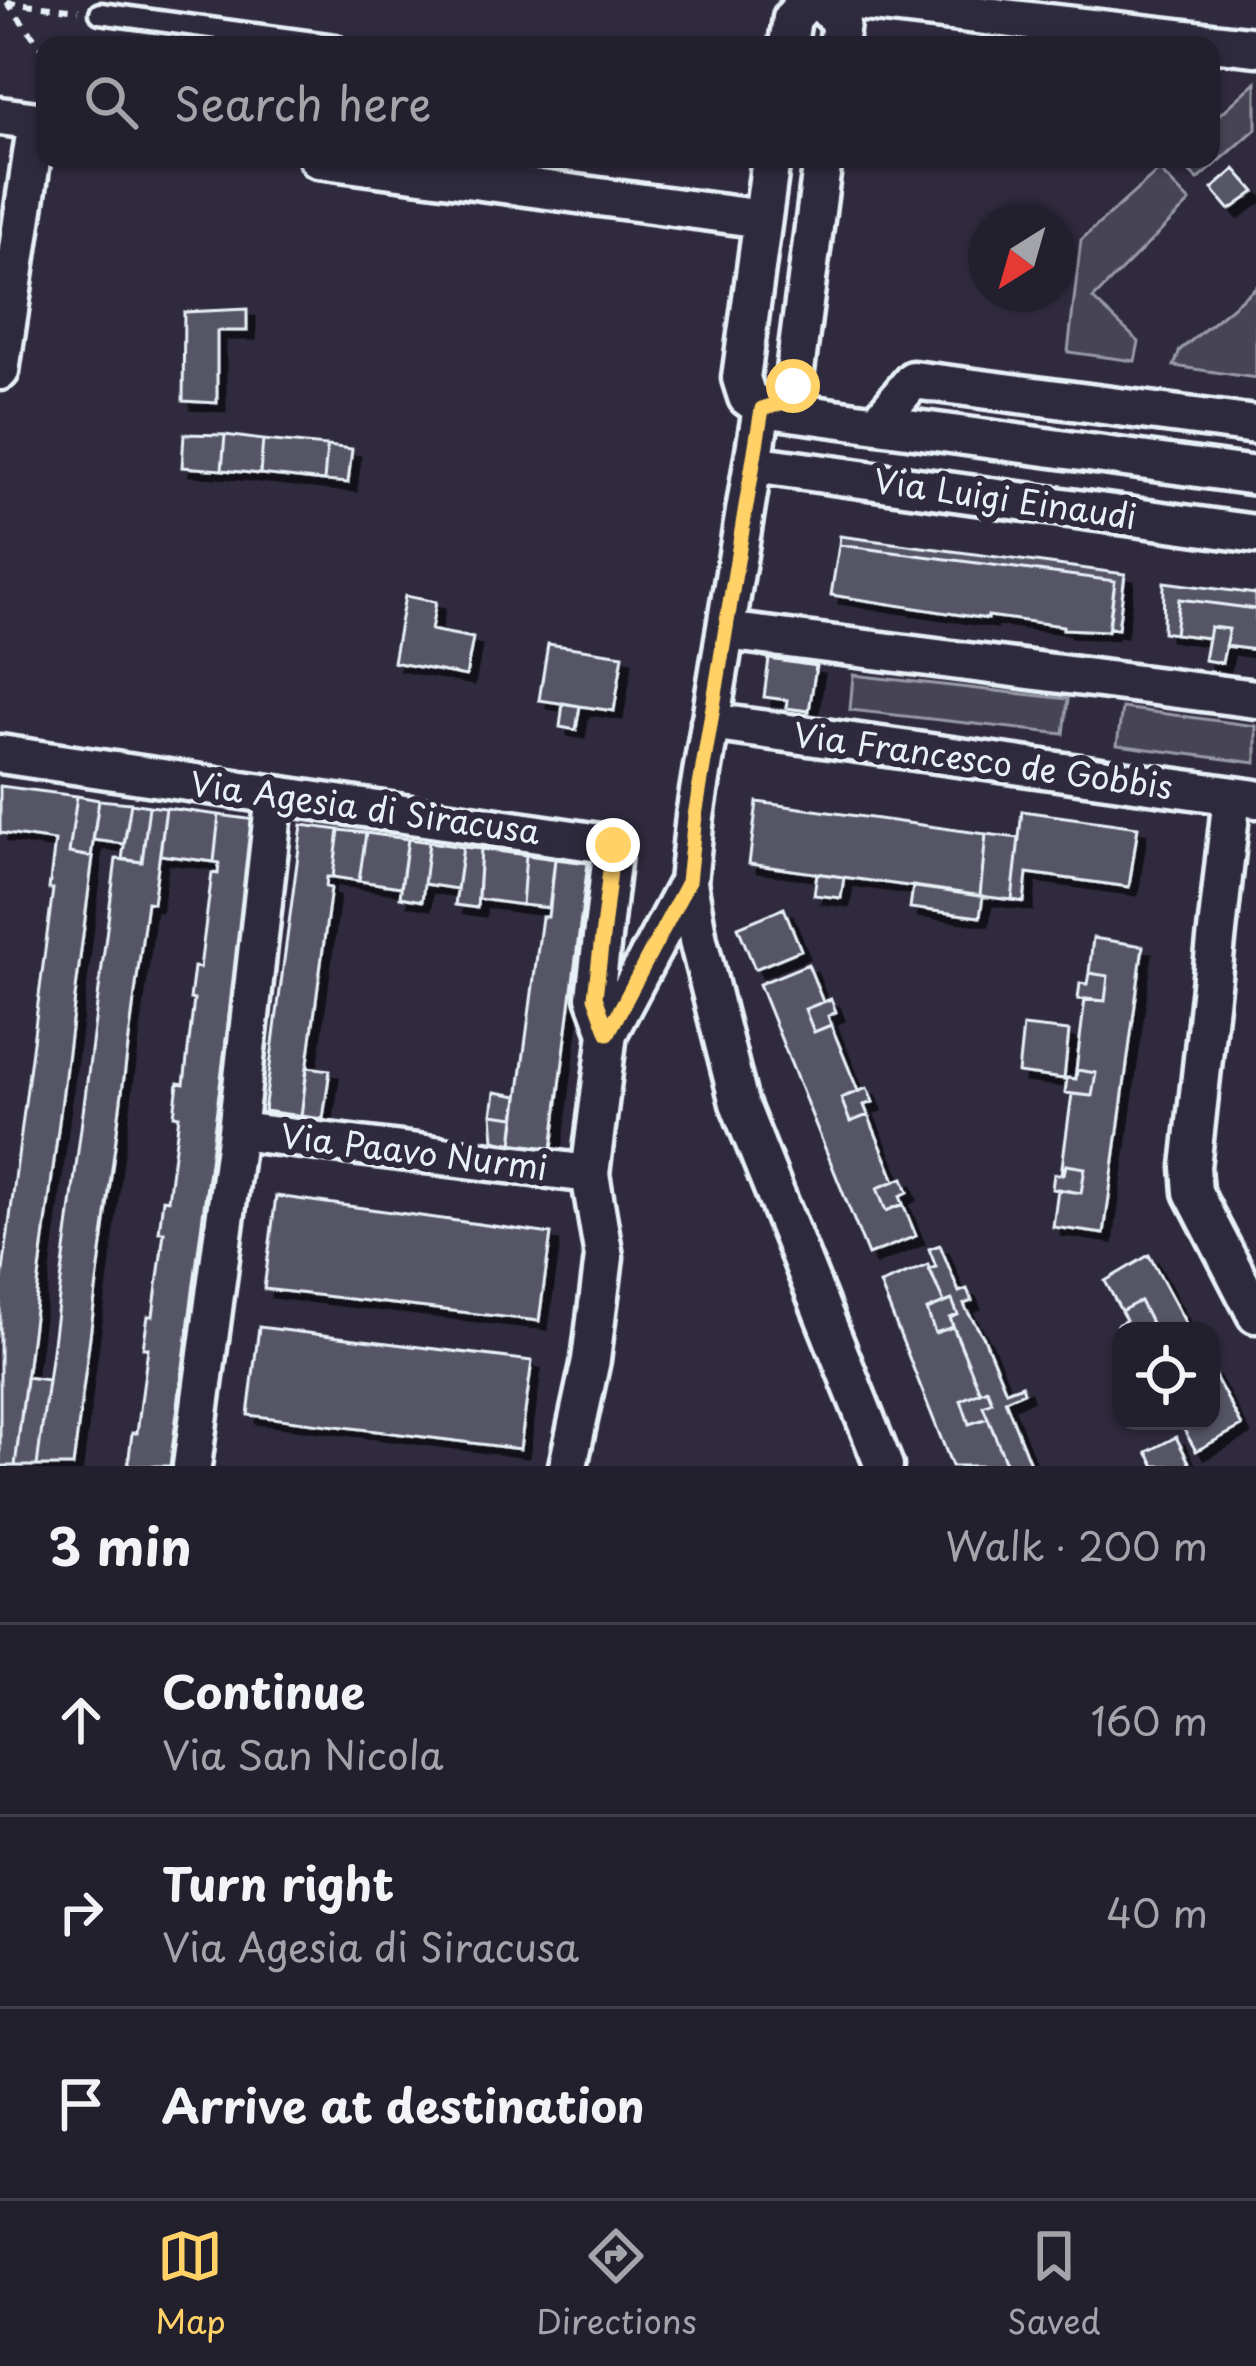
<!DOCTYPE html>
<meta charset="utf-8">
<style>
body{margin:0;font-family:"Playpen Sans",sans-serif;background:#2b2836;color:#f1f3f6}
.controls{position:absolute;right:36px;bottom:36px;display:grid;overflow:hidden;border-radius:24px;box-shadow:0 3px 9px #0004}
.controls button{width:108px;height:108px;display:grid;place-items:center;padding:0;border:0;border-bottom:3px solid #403e4a;background:#23202e;color:#f1f3f6;font:60px sans-serif}
.compass{position:absolute;left:968px;top:204px;width:108px;height:108px;border-radius:50%;background:#23202e;box-shadow:0 3px 9px #0004;rotate:217deg}
.stop{position:absolute;width:36px;height:36px;margin:-27px;border:9px solid #ffd166;border-radius:50%;background:#fff}
.stop.end{background:#ffd166;border-color:#fff;box-shadow:0 3px 12px #0008}
.list{margin:0;padding:0;list-style:none}
h2{display:flex;justify-content:space-between;align-items:center;height:156px;margin:0;padding:0 48px;font-size:51px}
h2 small{font-size:39px;font-weight:400;color:#a3a3aa}
.list li{display:grid;grid-template-columns:78px 1fr auto;gap:36px;align-items:center;box-sizing:border-box;height:192px;padding:0 48px;border-top:3px solid #403e4a}
.list b{display:block;font-size:45px;white-space:nowrap}
.list p{margin:0;font-size:39px;white-space:nowrap;color:#a3a3aa}
.list em{font-size:39px;font-style:normal;color:#a3a3aa}
.icon{flex:none;width:66px;height:66px;fill:none;stroke:currentColor;stroke-width:2;stroke-linecap:round;stroke-linejoin:round}
.map{position:relative;flex:none;width:1256px;height:1466px;overflow:hidden}
.search{position:absolute;background:#23202e;box-shadow:0 3px 9px #0004;left:36px;right:36px;top:36px;height:132px;display:flex;align-items:center;gap:30px;box-sizing:border-box;padding:0 42px;border-radius:24px;color:#a3a3aa;font-size:45px}
.sheet{height:732px;background:#23202e}
nav{display:flex;justify-content:space-around;align-items:center;box-sizing:border-box;height:168px;border-top:3px solid #403e4a;background:#23202e;font-size:33px;color:#a3a3aa}
nav a{display:grid;justify-items:center;gap:6px}
nav .on{color:#ffd166}
.map>svg:first-child{display:block}
</style>
<div class="map">
<svg width="1256" height="1466" viewBox="0 0 1256 1466">
<defs>
<filter id="shadow"><feDropShadow dx="8" dy="8" stdDeviation="0" flood-color="#0009"/></filter>
</defs>
<rect width="100%" height="100%" fill="#2f2a3d"/>
<filter id="ink" filterUnits="userSpaceOnUse"><feTurbulence type="fractalNoise" baseFrequency=".00833" numOctaves="2"/><feDisplacementMap in="SourceGraphic" scale="24" xChannelSelector="R" yChannelSelector="G"/><feConvolveMatrix kernelMatrix="1 2 1 2 8 2 1 2 1" color-interpolation-filters="sRGB"/></filter>
<g filter="url(#ink)">
<!-- green -->
<path fill="#464455" stroke="#979aa6" stroke-width="3" d="M1256,82V129L1198,180L1176,159H1211V123Z
M1159,170L1190,202L1093,299L1139,342L1135,361L1068,352L1081,240Z
M1256,287V378L1174,366L1180,350Z
M853,675L1068,699L1064,734L850,710Z
M1122,708L1256,726V763L1117,745Z"/>
<!-- building -->
<path fill="#575565" stroke="#e8f1f8" stroke-width="3" filter="url(#shadow)" d="M1235,169L1255,192L1230,210L1212,189Z
M247,309V331H217V403L183,401L184,312Z
M184,434L225,435L222,470L182,467Z
M225,435L263,440L260,474L222,470Z
M263,440L327,446L324,481L260,474Z
M327,446L352,449L348,483L324,481Z
M840,536L1125,574L1118,629L1109,628L1115,581L839,545Z
M839,545L1115,581L1108,631L1063,629V626L988,616V619L974,617L831,595Z
M1164,582L1256,594V609L1179,599L1175,634L1163,632Z
M405,596L436,602L431,630L473,638L466,676L393,662Z
M1179,599L1256,609V650L1225,646L1229,629L1210,627L1208,638L1175,634Z
M1210,627L1229,629L1222,663L1204,660Z
M548,644L623,655L614,711L539,700Z
M769,659L816,666L809,711L786,708L787,700L764,697Z
M563,703L580,706L576,730L560,727Z
M0,786L77,796L69,853L93,857L15,1466H0V1294L53,889H49L55,841L0,833Z
M77,796L99,800L91,857L69,853Z
M99,800L131,803L124,844L93,840Z
M757,802L986,834L980,896L749,864Z
M131,803L149,806L142,862L122,859Z
M149,806L166,808L153,903L147,902L73,1466H37L116,859L142,862Z
M166,808L219,815L214,862L160,855Z
M1022,811L1138,827L1129,887L1027,873L1024,902L1012,900Z
M219,815L255,820L170,1466H132L128,1465L132,1433H137L148,1348H143L148,1316H153L164,1232H159L163,1199L168,1200L179,1116L174,1115L178,1083L184,1084L194,1000L190,999L194,967L200,968L212,873L218,874L219,863L214,862Z
M302,825L339,830L333,877H327L326,887L331,888L301,1116L264,1111Z
M339,830L366,833L359,881L333,877Z
M366,833L408,839L401,887L359,881Z
M986,834L1019,838L1012,900L980,896Z
M408,839L429,842L422,901L400,897Z
M429,842L463,847L457,889L424,884Z
M463,847L481,849L477,908L455,905Z
M481,849L526,855L522,905L478,899Z
M526,855L555,859L550,908L522,905Z
M555,859L588,863L552,1149L512,1144L542,917H548Z
M817,873L844,877L841,898L814,895Z
M913,886L983,896L980,917L910,908Z
M784,908L801,950L755,969L738,927Z
M1093,938L1143,946L1104,1234L1053,1227L1058,1189L1081,1193L1085,1168L1066,1165L1061,1174L1072,1094L1092,1096L1096,1073L1077,1070L1075,1078L1085,999L1105,1001L1108,976L1089,973Z
M808,964L823,1002L805,1009L814,1032L831,1025L858,1091L841,1098L850,1122L868,1115L895,1181L877,1188L886,1211L903,1204L916,1236L868,1255L759,984Z
M1089,973L1108,976L1105,1001L1078,999L1080,983L1087,984Z
M831,999L836,1012L828,1016L831,1025L814,1032L805,1009Z
M1023,1026L1069,1031L1064,1079L1018,1073Z
M307,1067L330,1070L323,1119L301,1116Z
M1077,1070L1096,1073L1092,1096L1065,1093L1067,1078L1076,1079Z
M867,1088L873,1102L864,1105L868,1115L850,1122L841,1098Z
M495,1092L518,1096L515,1117L492,1114Z
M492,1114L515,1117L512,1144L494,1140Z
M1066,1165L1085,1168L1081,1193L1052,1189L1054,1174H1064Z
M903,1178L908,1192L900,1196L903,1204L886,1211L877,1188Z
M276,1196L551,1234L539,1321L264,1289Z
M940,1245L959,1292L967,1289L972,1301L964,1304L966,1309L984,1338L1006,1391L1022,1385L1024,1392L1005,1400L1031,1466H1007L983,1406L992,1402L987,1389L980,1392L950,1318L958,1315L952,1300L944,1303L929,1269L936,1267L929,1249Z
M1149,1255L1190,1331H1137L1151,1323L1140,1301L1121,1311L1105,1281Z
M928,1265L944,1303L927,1310L935,1333L953,1327L980,1392L961,1400L969,1424L988,1418L1007,1466H952L880,1284Z
M952,1300L958,1315L950,1318L953,1327L935,1333L927,1310Z
M1140,1301L1151,1323L1137,1331H1121L1117,1325L1126,1320L1121,1311Z
M259,1327L532,1361L520,1449L248,1415Z
M1211,1369L1242,1426L1196,1451L1179,1421H1211Z
M26,1377L48,1380L37,1466H15Z
M987,1389L992,1402L983,1406L988,1418L969,1424L961,1400Z
M1176,1437L1191,1466H1155L1147,1452Z"/>
<g fill="none" stroke-linecap="round" stroke-linejoin="round">
<!-- lane casing -->
<g stroke="#e8f1f8" stroke-width="27">
<path id="lane" d="M100,13L335,45"/>
</g>
<!-- street casing -->
<g stroke="#e8f1f8" stroke-width="45">
<path id="street" d="M819,0L841,23L838,45
M848,0L1256,47
M788,45L792,18L808,0
M0,116L45,122
M318,159L762,219
M0,371L37,121
M762,408L1256,476
M762,408L778,404L793,386L823,159
M762,408L747,397L741,378L771,159
M877,424L913,380L1256,425
M753,464L1256,534
M726,631L1256,699
M710,722L1256,799
M0,754L613,845L595,997L608,1033
M1232,796L1191,1167L1193,1192L1256,1314
M688,882L698,940L739,1103L884,1466
M237,1131L590,1174
M192,1466L237,1131L275,795
M568,1466L591,1360L604,1257L590,1174L608,1033L688,882L695,816L762,408"/>
</g>
<!-- path -->
<path stroke="#e8f1f8" stroke-width="6" stroke-dasharray="9 9" stroke-linecap="butt" d="M7,2L79,10
M7,2L45,52"/>
<!-- lane -->
<use href="#lane" stroke="#2f2a3d" stroke-width="18"/>
<!-- street -->
<use href="#street" stroke="#2f2a3d" stroke-width="36"/>
</g>
</g>
<g fill="none" stroke-linecap="round" stroke-linejoin="round" filter="url(#ink)">
<!-- route -->
<path stroke="#ffd166" stroke-width="15" d="M613,845L595,997L608,1033L688,882L695,816L762,409L778,404L793,386"/>
</g>
<g text-anchor="middle" stroke-width="12" stroke-linejoin="round" paint-order="stroke">
<!-- street labels -->
<g font-size="33" fill="#e8f1f8" stroke="#2f2a3d">
<text transform="translate(1005 499) rotate(8)" y="12">Via Luigi Einaudi</text>
<text transform="translate(983 761) rotate(8)" y="12">Via Francesco de Gobbis</text>
<text transform="translate(365 808) rotate(8)" y="12">Via Agesia di Siracusa</text>
<text transform="translate(414 1152) rotate(7)" y="12">Via Paavo Nurmi</text>
</g>
</g>
</svg>
<div class="controls">
<button><svg class="icon" aria-label="locate" viewBox="0 0 24 24"><circle cx="12" cy="12" r="6"/><path d="M12 2v4M12 18v4M2 12h4M18 12h4"/></svg></button>
</div>
<svg class="compass" viewBox="-18 -18 36 36"><path d="M0-13l5 13h-10z" fill="#e53935"/><path d="M0 13l5-13h-10z" fill="#a3a3aa"/></svg>
<div class="stop" style="left:793px;top:386px"></div>
<div class="stop end" style="left:613px;top:845px"></div>
<div class="search"><svg class="icon" aria-label="search" viewBox="0 0 24 24"><circle cx="10" cy="10" r="6"/><path d="M15 15l6 6"/></svg>Search here</div>
</div>
<section class="sheet">
<h2>3 min<small>Walk · 200 m</small></h2>
<ul class="list">
<li><svg class="icon" aria-label="ahead" viewBox="0 0 24 24"><path d="M12 20V5M6 11l6-6 6 6"/></svg><div><b>Continue</b><p>Via San Nicola</p></div><em>160 m</em></li>
<li><svg class="icon" aria-label="right" viewBox="0 0 24 24"><path d="M7 20v-9h11M14 6l5 5-5 5"/></svg><div><b>Turn right</b><p>Via Agesia di Siracusa</p></div><em>40 m</em></li>
<li><svg class="icon" aria-label="arrive" viewBox="0 0 24 24"><path d="M6 21V4h12l-3 4 3 4H6"/></svg><div><b>Arrive at destination</b></div></li>
</ul>
</section>
<nav>
<a class="on"><svg class="icon" aria-label="map" viewBox="0 0 24 24"><path d="M3 6l6-2 6 2 6-2v14l-6 2-6-2-6 2zM9 4v14M15 6v14"/></svg>Map</a>
<a><svg class="icon" aria-label="directions" viewBox="0 0 24 24"><path d="M12 3l9 9-9 9-9-9zM9 14v-3h6M13 9l2 2-2 2"/></svg>Directions</a>
<a><svg class="icon" aria-label="saved" viewBox="0 0 24 24"><path d="M7 4h10v16l-5-4-5 4z"/></svg>Saved</a>
</nav>
